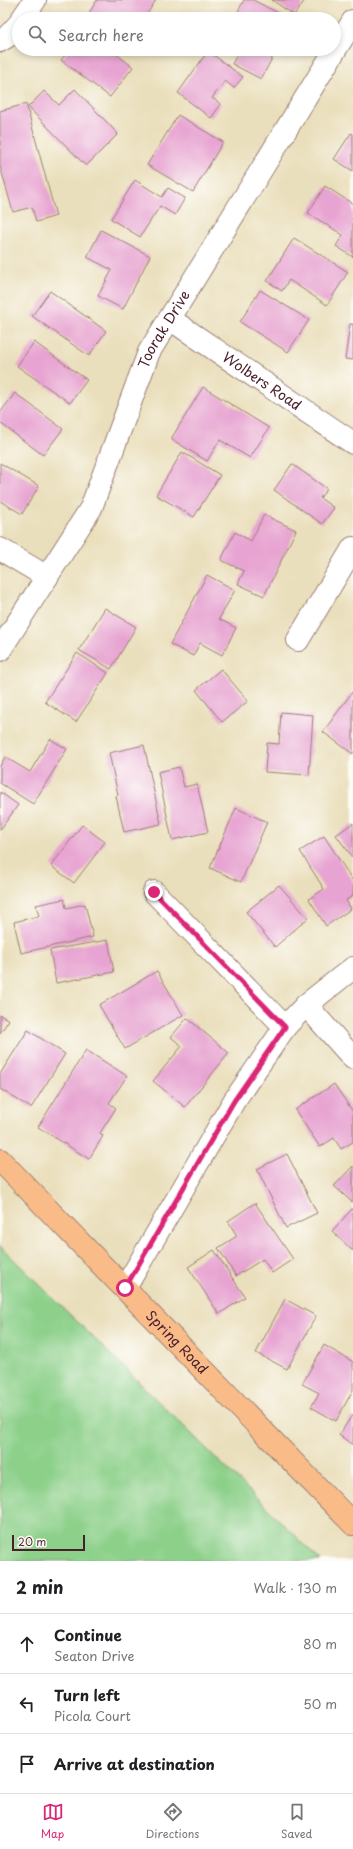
<!DOCTYPE html>
<meta charset="utf-8">
<style>
body{margin:0;font-family:"Playpen Sans",sans-serif;background:#f2f2f2;color:#202124}
.scale{position:absolute;left:12px;bottom:10px;width:73px;box-sizing:border-box;padding-left:4px;border:2px solid #4a1f2b;border-top:0;font-size:11px;line-height:14px;white-space:nowrap;color:#4a1f2b;-webkit-text-stroke:3px #fdfcf7;paint-order:stroke}
.stop{position:absolute;width:12px;height:12px;margin:-9px;border:3px solid #db2777;border-radius:50%;background:#fff}
.stop.end{background:#db2777;border-color:#fff;box-shadow:0 1px 4px #0008}
.list{margin:0;padding:0;list-style:none}
h2{display:flex;justify-content:space-between;align-items:center;height:52px;margin:0;padding:0 16px;font-size:17px}
h2 small{font-size:13px;font-weight:400;color:#757577}
.list li{display:grid;grid-template-columns:26px 1fr auto;gap:12px;align-items:center;box-sizing:border-box;height:60px;padding:0 16px;border-top:1px solid #e0e0e0}
.list b{display:block;font-size:15px;white-space:nowrap}
.list p{margin:0;font-size:13px;white-space:nowrap;color:#757577}
.list em{font-size:13px;font-style:normal;color:#757577}
.icon{flex:none;width:22px;height:22px;fill:none;stroke:currentColor;stroke-width:2;stroke-linecap:round;stroke-linejoin:round}
.map{position:relative;flex:none;width:353px;height:1561px;overflow:hidden}
.search{position:absolute;background:#fff;box-shadow:0 2px 6px #0003;left:12px;right:12px;top:12px;height:44px;display:flex;align-items:center;gap:10px;box-sizing:border-box;padding:0 14px;border-radius:22px;color:#757577;font-size:15px}
.sheet{height:232px;background:#fff}
nav{display:flex;justify-content:space-around;align-items:center;box-sizing:border-box;height:56px;border-top:1px solid #e0e0e0;background:#fff;font-size:11px;color:#757577}
nav a{display:grid;justify-items:center;gap:2px}
nav .on{color:#db2777}
.map>svg:first-child{display:block}
</style>
<div class="map">
<svg width="353" height="1561" viewBox="0 0 353 1561">
<rect width="100%" height="100%" fill="#fdfcf7"/>
<filter id="ink" filterUnits="userSpaceOnUse"><feTurbulence type="fractalNoise" baseFrequency=".025" numOctaves="2"/><feDisplacementMap in="SourceGraphic" scale="8" xChannelSelector="R" yChannelSelector="G"/><feConvolveMatrix kernelMatrix="1 2 1 2 8 2 1 2 1" color-interpolation-filters="sRGB"/></filter>
<filter id="wash" filterUnits="userSpaceOnUse"><feTurbulence type="fractalNoise" baseFrequency=".012" numOctaves="4" result="noise"/><feDisplacementMap in="SourceGraphic" scale="16" xChannelSelector="R" yChannelSelector="G"/><feGaussianBlur stdDeviation="0.9" result="paint"/><feColorMatrix in="noise" values="0 0 0 0 0 0 0 0 0 0 0 0 0 0 0 0 0 1.4 0 .05"/><feComposite in="paint" operator="in"/></filter>
<g filter="url(#wash)">
<rect width="100%" height="100%" fill="#eadfbc"/>
<!-- green -->
<path fill="#8cd08a" stroke="#6b785a" d="M0,1246L321,1561H0Z"/>
<g id="blocks">
<!-- building -->
<path fill="#e7a3d1" d="M97,0H156L144,19H98L89,13Z
M244,0H253L290,19H234Z
M272,0H305L294,15Z
M70,49H110L133,67L110,97L61,60Z
M240,49H277L261,79L232,64Z
M208,51L243,77L234,88L225,81L212,98L221,104L211,118L178,93Z
M75,89L118,134L86,166L28,107L44,91L59,105Z
M26,104L56,216L36,222L32,207L13,212L0,166V111Z
M178,115L223,142L193,192L147,165Z
M351,133L353,134V171L334,159Z
M135,180L162,197L168,188L185,198L175,215L160,206L140,237L111,219Z
M325,186L353,204V257L336,246L343,235L308,213Z
M101,230L150,256L123,309L98,296L112,270L87,257Z
M294,238L348,272L327,305L289,280L282,291L267,281Z
M260,290L309,320L288,352L240,322Z
M50,291L106,331L89,356L32,316Z
M350,324H353V360L345,359Z
M34,342L87,380L70,403L17,366Z
M203,387L269,428L250,458L220,440L207,461L171,439Z
M15,393L63,429L43,455L0,423V413Z
M182,452L220,475L194,517L156,495Z
M0,463L39,486L22,514L0,501Z
M292,464L327,489L320,498L334,508L322,524L274,490Z
M264,515L296,530L264,596L238,584L244,571L221,560L235,532L251,541Z
M207,575L235,590L219,619L236,628L222,655L200,643L193,656L170,644Z
M105,608L136,627L111,669L79,650Z
M77,653L108,673L76,722L45,702Z
M221,669L248,701L222,722L196,690Z
M353,691V754L323,732Z
M281,712L313,715L309,775L265,772L267,743L279,744Z
M50,739L67,749L33,804L0,783V766L5,757L30,772Z
M144,745L161,824L124,832L116,796L118,795L109,753Z
M179,767L184,787L197,784L208,832L172,840L158,772Z
M0,792L18,805L0,830Z
M236,808L267,822L241,882L210,868Z
M353,823V858L336,835Z
M82,825L105,842L74,883L51,866Z
M324,836L353,881V896L346,900L351,909L326,926L309,899L324,889L300,851Z
M279,885L308,918L275,947L246,912Z
M64,899L66,908L85,904L93,937L21,953L14,922L39,916L36,905Z
M108,940L114,972L56,983L50,950Z
M157,971L183,1015L125,1049L99,1005Z
M0,1015L9,1020L0,1033Z
M187,1018L229,1053L185,1107L153,1081L182,1046L171,1037Z
M28,1030L65,1054L31,1108L0,1089V1074Z
M86,1050L127,1076L109,1103L116,1108L100,1133L103,1136L89,1159L38,1127Z
M334,1084L353,1112V1142L341,1149L334,1138L320,1147L295,1110Z
M287,1154L317,1213L286,1228L257,1169Z
M353,1166V1203L334,1186Z
M255,1203L293,1259L272,1273L263,1259L236,1276L218,1248L237,1236L228,1221Z
M353,1208V1251L332,1231Z
M214,1250L245,1297L219,1314L188,1267Z
M285,1299L316,1316L287,1369L256,1353Z
M324,1345L353,1362V1390L336,1421L311,1407L319,1393L302,1384Z
M353,1414V1445L339,1435Z"/>
</g>
</g>
<g filter="url(#ink)">
<use href="#blocks" fill-opacity="0" stroke="#9a7f74" stroke-width="1"/>
<g fill="none" stroke-linecap="round" stroke-linejoin="round">
<!-- minor casing -->
<g stroke="#9a7f74" stroke-width="24">
<g id="minor">
<path d="M22,19L35,0"/>
<path d="M0,41L8,36L19,24"/>
<path id="s1" d="M170,319L353,443"/>
<path d="M0,549L47,577"/>
<path d="M298,640L353,548"/>
<path id="s2" d="M0,650L91,508L149,352L353,21"/>
<path d="M154,892L285,1027"/>
<path d="M306,1005L353,1058"/>
<path d="M125,1288L234,1101L285,1027L306,1005L353,968"/>
</g>
</g>
<!-- major casing -->
<g stroke="#9a7f74" stroke-width="24">
<g id="major">
<path id="s3" d="M0,1160L353,1524"/>
</g>
</g>
<!-- minor -->
<use href="#minor" stroke="#fff" stroke-width="22"/>
<!-- major -->
<use href="#major" stroke="#f9bc89" stroke-width="22"/>
</g>
</g>
<g fill="none" stroke-linecap="round" stroke-linejoin="round" filter="url(#ink)">
<!-- route -->
<path stroke="#db2777" stroke-width="5" d="M125,1288L234,1101L285,1027L154,892"/>
</g>
<g text-anchor="middle" stroke-width="3.5" stroke-linejoin="round" paint-order="stroke">
<!-- street labels -->
<g font-size="14" fill="#4a1f2b" stroke="#fdfcf7">
<text dy="5" stroke="none"><textPath href="#s2" startOffset="362">Toorak Drive</textPath></text>
<text dy="5" stroke="none"><textPath href="#s1" startOffset="111">Wolbers Road</textPath></text>
<text dy="5" stroke="none"><textPath href="#s3" startOffset="254">Spring Road</textPath></text>
</g>
</g>
</svg>
<div class="scale">20 m</div>
<div class="stop" style="left:125px;top:1288px"></div>
<div class="stop end" style="left:154px;top:892px"></div>
<div class="search"><svg class="icon" aria-label="search" viewBox="0 0 24 24"><circle cx="10" cy="10" r="6"/><path d="M15 15l6 6"/></svg>Search here</div>
</div>
<section class="sheet">
<h2>2 min<small>Walk · 130 m</small></h2>
<ul class="list">
<li><svg class="icon" aria-label="ahead" viewBox="0 0 24 24"><path d="M12 20V5M6 11l6-6 6 6"/></svg><div><b>Continue</b><p>Seaton Drive</p></div><em>80 m</em></li>
<li><svg class="icon" aria-label="left" viewBox="0 0 24 24"><path d="M17 20v-9H6M10 6l-5 5 5 5"/></svg><div><b>Turn left</b><p>Picola Court</p></div><em>50 m</em></li>
<li><svg class="icon" aria-label="arrive" viewBox="0 0 24 24"><path d="M6 21V4h12l-3 4 3 4H6"/></svg><div><b>Arrive at destination</b></div></li>
</ul>
</section>
<nav>
<a class="on"><svg class="icon" aria-label="map" viewBox="0 0 24 24"><path d="M3 6l6-2 6 2 6-2v14l-6 2-6-2-6 2zM9 4v14M15 6v14"/></svg>Map</a>
<a><svg class="icon" aria-label="directions" viewBox="0 0 24 24"><path d="M12 3l9 9-9 9-9-9zM9 14v-3h6M13 9l2 2-2 2"/></svg>Directions</a>
<a><svg class="icon" aria-label="saved" viewBox="0 0 24 24"><path d="M7 4h10v16l-5-4-5 4z"/></svg>Saved</a>
</nav>
